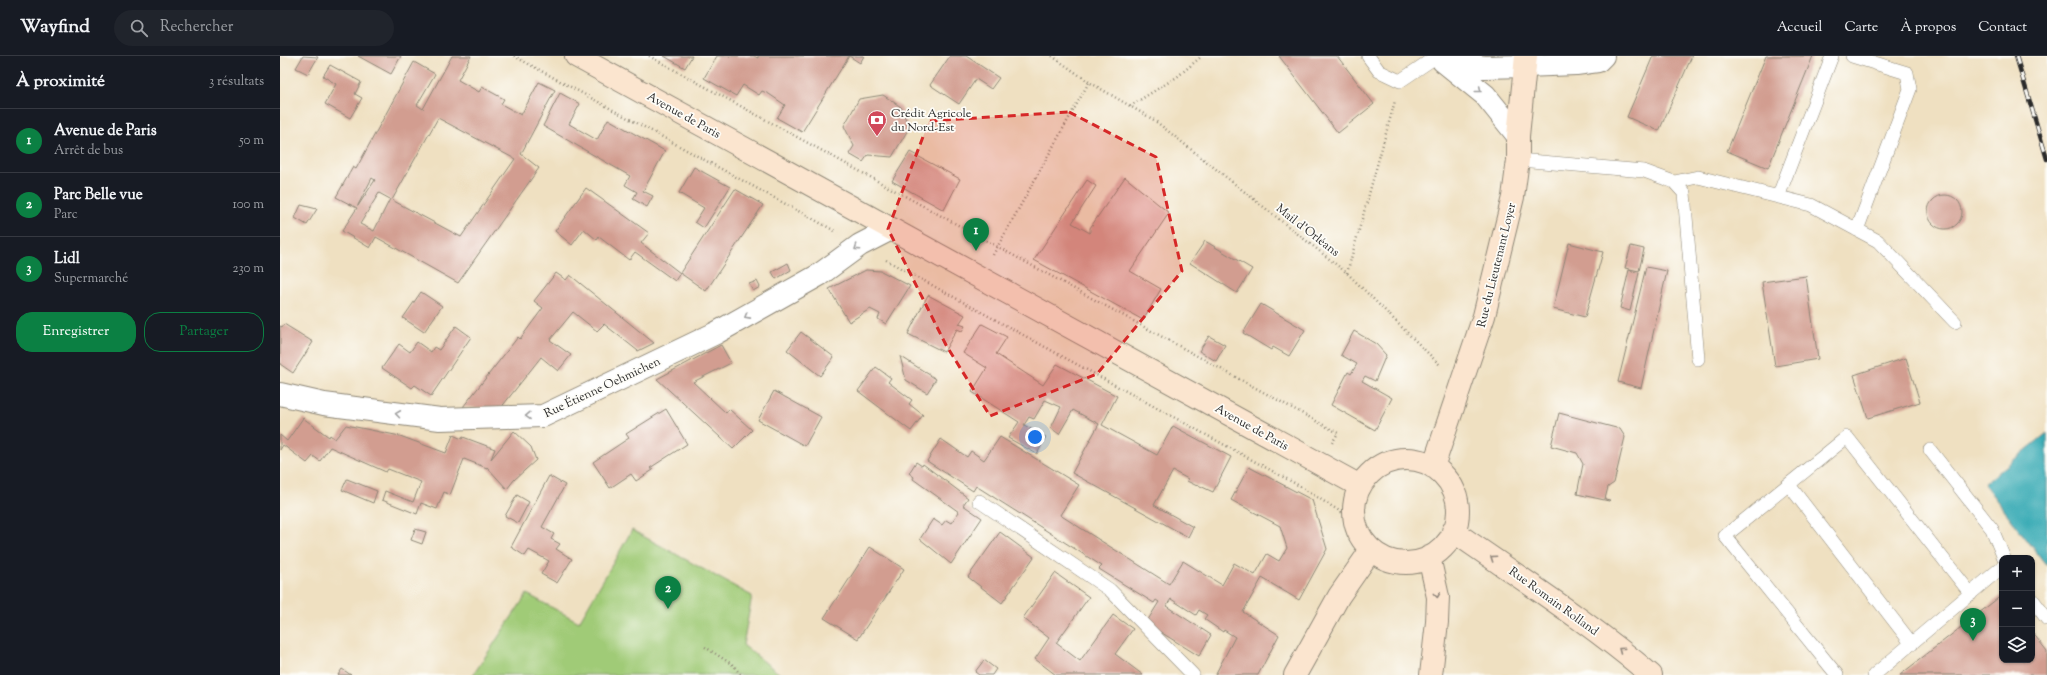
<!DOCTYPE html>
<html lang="fr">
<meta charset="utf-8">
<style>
body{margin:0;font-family:"Sorts Mill Goudy",serif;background:#20242c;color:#f1f3f6}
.controls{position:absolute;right:12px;bottom:12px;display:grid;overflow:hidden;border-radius:8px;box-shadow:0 1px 3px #0004}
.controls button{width:36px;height:36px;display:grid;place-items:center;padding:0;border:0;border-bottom:1px solid #363941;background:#171b24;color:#f1f3f6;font:20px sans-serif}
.you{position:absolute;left:755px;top:381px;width:14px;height:14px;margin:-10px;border:3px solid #fff;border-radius:50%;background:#1a73e8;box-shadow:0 0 0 6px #1a73e833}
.badge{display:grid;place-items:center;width:26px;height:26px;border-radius:50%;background:#0b8043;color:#fff;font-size:13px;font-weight:700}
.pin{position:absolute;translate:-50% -33px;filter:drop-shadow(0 1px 2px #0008)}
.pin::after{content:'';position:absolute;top:21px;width:14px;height:12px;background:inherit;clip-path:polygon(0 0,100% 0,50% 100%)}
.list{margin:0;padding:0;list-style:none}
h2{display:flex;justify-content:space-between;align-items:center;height:52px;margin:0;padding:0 16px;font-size:17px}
h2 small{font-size:13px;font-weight:400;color:#9ea1a6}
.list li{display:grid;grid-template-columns:26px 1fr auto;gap:12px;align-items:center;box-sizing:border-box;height:64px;padding:0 16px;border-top:1px solid #363941}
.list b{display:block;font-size:15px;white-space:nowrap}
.list p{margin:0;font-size:13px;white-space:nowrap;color:#9ea1a6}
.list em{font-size:13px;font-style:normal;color:#9ea1a6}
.actions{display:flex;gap:8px;padding:12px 16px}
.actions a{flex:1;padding:9px 0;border:1px solid #0b8043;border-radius:16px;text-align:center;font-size:14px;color:#0b8043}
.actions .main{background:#0b8043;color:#fff}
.icon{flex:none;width:22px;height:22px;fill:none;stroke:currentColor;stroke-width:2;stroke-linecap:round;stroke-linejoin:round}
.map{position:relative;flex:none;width:1767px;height:619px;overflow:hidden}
header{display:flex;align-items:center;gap:24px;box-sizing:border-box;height:56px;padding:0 20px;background:#171b24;border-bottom:1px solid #363941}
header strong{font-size:19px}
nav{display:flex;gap:22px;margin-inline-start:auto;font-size:14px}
.search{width:280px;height:36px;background:#20242c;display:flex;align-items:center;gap:10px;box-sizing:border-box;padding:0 14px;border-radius:22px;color:#9ea1a6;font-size:15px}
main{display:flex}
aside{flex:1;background:#171b24}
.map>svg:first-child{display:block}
</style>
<header>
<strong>Wayfind</strong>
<div class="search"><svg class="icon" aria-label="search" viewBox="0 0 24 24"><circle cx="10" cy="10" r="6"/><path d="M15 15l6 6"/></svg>Rechercher</div>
<nav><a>Accueil</a><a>Carte</a><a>À propos</a><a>Contact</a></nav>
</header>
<main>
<aside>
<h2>À proximité<small>3 résultats</small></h2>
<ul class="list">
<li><span class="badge">1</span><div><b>Avenue de Paris</b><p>Arrêt de bus</p></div><em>50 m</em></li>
<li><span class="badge">2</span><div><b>Parc Belle vue</b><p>Parc</p></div><em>100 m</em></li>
<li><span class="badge">3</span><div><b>Lidl</b><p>Supermarché</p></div><em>230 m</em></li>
</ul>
<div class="actions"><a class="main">Enregistrer</a><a>Partager</a></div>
</aside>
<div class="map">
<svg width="1767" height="619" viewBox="0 0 1767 619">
<rect width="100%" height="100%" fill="#fdfcf7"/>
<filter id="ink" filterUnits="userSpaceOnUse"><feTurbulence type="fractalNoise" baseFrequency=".025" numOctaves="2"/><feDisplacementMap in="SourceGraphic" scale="8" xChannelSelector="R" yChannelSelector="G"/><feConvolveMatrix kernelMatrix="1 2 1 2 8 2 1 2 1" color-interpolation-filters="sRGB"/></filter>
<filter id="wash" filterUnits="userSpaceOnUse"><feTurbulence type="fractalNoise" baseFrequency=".012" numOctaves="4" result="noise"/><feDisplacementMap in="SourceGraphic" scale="16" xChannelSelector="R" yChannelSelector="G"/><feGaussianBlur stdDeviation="0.9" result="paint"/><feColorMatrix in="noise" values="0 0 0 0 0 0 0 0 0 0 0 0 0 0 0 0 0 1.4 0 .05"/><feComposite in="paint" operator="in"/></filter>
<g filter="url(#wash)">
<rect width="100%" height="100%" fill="#efe0c1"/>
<!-- green -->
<path fill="#a0cb77" stroke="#667b51" d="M352,474L472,540L463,589L501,619H193L247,538L299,566Z"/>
<!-- water -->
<path fill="#3bacb6" stroke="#336c70" d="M1767,377V510L1704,428Z"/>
<g id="blocks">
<!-- building -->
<path fill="#d29d90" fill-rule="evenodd" d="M23,0L38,1L28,18L16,12Z
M78,0H121L111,18Z
M172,0H191L178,24L199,36L202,31L224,43L221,48L241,59L259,26L275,34L241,98L259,112L178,227L96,181L90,192L62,175L77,152L56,141L73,111L76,113L134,6L155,18L137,49L143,53ZM158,62L235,103L181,181L112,144ZM92,122L95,124L78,150V149ZM99,137L110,143L94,175L80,168Z
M384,0H412L405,12Z
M437,0H474L478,2V0H584L580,7L569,0L522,76L497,62L505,49L489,38L482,35L479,39L463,29L456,40L424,22Z
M670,0H686L719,22L711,33L696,23L679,48L650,29Z
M999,0H1057L1094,48L1058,77Z
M1373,0H1412L1379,75L1347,61Z
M1486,0H1533L1488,112L1447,95Z
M50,9L81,26L75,38L82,42L70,62L45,48L56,28L43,20Z
M280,37L300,48L289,68L317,84L328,63L385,95L363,135L373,140L367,151L353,143L357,136L345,129L350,120L263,70Z
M603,39L621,51L629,72L612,101L588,99L583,106L569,98L574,90L564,70L579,43Z
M630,96L680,123L664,154L612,125Z
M414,111L450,131L424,172L415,166L424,152L399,137Z
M845,121L889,157L850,215L881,233L863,264L754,204L807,124L816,130L792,167L810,177V172Z
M306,132L369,177L361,187L400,217L455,133L483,149L426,235L400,217L395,225L355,196L349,204L319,181L317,184L304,173L292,189L275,175Z
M1648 156a17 17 0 1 1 34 0a17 17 0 1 1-34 0Z
M21,149L37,153L27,169L15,162Z
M925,185L972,213L957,237L910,207Z
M1289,187L1323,196L1305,261L1273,253Z
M1351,190L1364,193L1359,215L1345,212Z
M508,207L511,214L496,223L492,216Z
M1366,211L1387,215L1361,332L1338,326Z
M586,214L601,215L630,230L606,268L598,263L600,258L590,253L569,266L549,233Z
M1349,214L1359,217L1350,255L1340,252Z
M276,217L286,224L290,219L374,287L358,295L324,268L317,275L293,256L270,284L291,299L278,315L261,301L220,353L183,351L238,281L240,283L263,252L254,245Z
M1526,220L1538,303L1495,310L1482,226Z
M477,225L480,231L473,235L469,228Z
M141,236L162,250L144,276L123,262Z
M648,239L685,259L679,268L685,270L682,275L677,273L664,296L628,278Z
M981,248L1025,274L1009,300L993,291L991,294L963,277Z
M4,268L33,286L13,317L0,308V270L2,271Z
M702,268L727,281L716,298L763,329L777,308L837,340L822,369L877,399L893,370L951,401L933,436L918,429L917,430L907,425L908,423L893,415L874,449L913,471L908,481L792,417L819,368L793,354L779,378L771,372L781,351L765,344L754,363L749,361L744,369L766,381L757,398L728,382L739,366L692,336L707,312L683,297Z
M176,270L191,281L151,340L135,329L132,332L102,312L119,288L130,296L137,286L151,296L154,291L159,294Z
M1074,275L1096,288L1106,299L1095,325L1085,320L1082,325L1112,342L1095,374L1051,349L1068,316L1071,318L1077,308L1061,299Z
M521,276L554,301L540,320L507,294Z
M929,280L945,289L936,305L919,295Z
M441,289L451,307L413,326L446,357L449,353L472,374L453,393L377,323Z
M620,300L656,323L647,337L626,324Z
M1626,302L1640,346L1588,362L1574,319Z
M596,311L611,322L608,326L632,344L629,348L643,359L631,375L578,335Z
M494,335L541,361L525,390L478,364Z
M386,353L407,388L370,412L373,414L356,425L351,418L330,432L313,406L349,382L346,378Z
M1279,357L1340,373L1345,381L1334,427L1328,431L1325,443L1330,444L1329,445L1297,438L1303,408L1297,397L1271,390Z
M23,362L49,381L50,379L55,383L66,369L120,380L166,397L173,379L182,383L183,381L215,393L211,403L234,375L251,391L256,404L234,424L227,433L207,411V412L184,403L170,439L164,436L157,453L141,447L137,458L102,444L105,435L133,446L141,426L108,413L106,416L50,391L40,405L33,400L27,407L3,389L0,394V379L7,385Z
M720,381L799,429L780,459L889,528L903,505L942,529L954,507L975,519L987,498L999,505L1007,492L1000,470L951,444L969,411L1032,444L1047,493L1019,544L982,522L963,556L999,579L978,619H935L955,581L944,574L943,576L924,563L927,559L919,554L916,559L891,543L886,550L931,579L919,600L866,567L879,546L876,544L874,547L819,513L822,510L696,430L693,435L647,405L661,383L687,401L691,395L704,404Z
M636,406L642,410L643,408L688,442L683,449L702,462L671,508L640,483L653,463L662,469L666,464L671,467L679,456L633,423L634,421L629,417Z
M269,420L285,429L262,471L274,478L271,483L280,488L276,493L292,503L277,527L261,518L269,505L249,494L245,500L231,491Z
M67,423L97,435L93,447L62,434Z
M237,439L249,446L238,467L225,460Z
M135,473L146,476L142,488L131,484Z
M720,476L754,501L722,547L688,521Z
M590,491L624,513L578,583L544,562Z
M775,517L809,541L776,587L800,605L833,559L853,573L835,598L863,619H776L755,603L769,582L743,562Z
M1722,539V604H1752V576L1767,595V619H1620Z
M704,604L716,613L712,619H699L695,616Z
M62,613L71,619H58Z"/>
</g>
</g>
<g filter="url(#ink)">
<use href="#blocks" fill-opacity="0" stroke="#8d8676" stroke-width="1"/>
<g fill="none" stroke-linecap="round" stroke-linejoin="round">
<!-- service casing -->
<g stroke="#8d8676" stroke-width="14">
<path id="service" d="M1088,0L1099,15L1120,25L1157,0
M1572,0L1627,17L1630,33L1577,174
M1238,104L1364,115L1394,126L1404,137L1418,303
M1394,126L1418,121L1531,149L1598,185L1675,266
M1498,141L1552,0
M1650,394L1712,473L1724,502
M1509,429L1632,588
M699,445L830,534L913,619
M1752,543L1767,563
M1557,619L1445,480L1567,381L1691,538
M1594,619L1722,511"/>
</g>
<!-- minor casing -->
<g stroke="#8d8676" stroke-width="24">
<path id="minor" d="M1163,5L1204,11L1245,10L1296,8L1318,5L1323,0
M1163,5L1205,39L1238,80
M0,338L44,348L160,363L263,360L436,277L539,219L580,189L611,173"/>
</g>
<!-- secondary casing -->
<g stroke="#8d8676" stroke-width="24">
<path id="secondary" d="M296,0L1080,430
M1074 455a52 52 0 1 1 104 0a52 52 0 1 1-104 0Z
M1153,411L1204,260L1233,141L1238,104V80L1246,0
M1173,475C1240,522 1309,566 1371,619
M1149,501L1158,541L1157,566L1151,619
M1015,619L1059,540L1091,494"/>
</g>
<!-- path -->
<path stroke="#8d8676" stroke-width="2.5" stroke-dasharray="1 3" stroke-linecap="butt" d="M234,0L555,175
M369,0L1058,377L1052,387
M772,0L809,26
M850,50L897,21L922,0
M713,199L809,26L874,64L1067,217L1160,309
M606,204L1016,428L1074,464
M1067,217L1115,45
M425,591L453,609L461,619"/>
<!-- service -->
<use href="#service" stroke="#fff" stroke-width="13"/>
<!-- minor -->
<use href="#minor" stroke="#fff" stroke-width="22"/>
<!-- secondary -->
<use href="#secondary" stroke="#fbe5cf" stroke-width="22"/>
<!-- rail casing -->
<g stroke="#2b2b2b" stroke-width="4.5">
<path id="rail" d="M1736,0L1767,103"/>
</g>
<!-- rail -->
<use href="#rail" stroke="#fdfcf7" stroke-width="3" stroke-dasharray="9" stroke-linecap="butt"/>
</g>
<!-- one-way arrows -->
<defs><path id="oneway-chevron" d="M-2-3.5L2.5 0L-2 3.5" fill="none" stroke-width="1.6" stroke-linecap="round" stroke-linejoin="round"/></defs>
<g stroke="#a0a0a0">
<use href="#oneway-chevron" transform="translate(1199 34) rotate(39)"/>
<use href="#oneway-chevron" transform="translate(577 192) rotate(146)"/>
<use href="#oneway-chevron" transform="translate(467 260) rotate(151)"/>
<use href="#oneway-chevron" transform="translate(118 358) rotate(-172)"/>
<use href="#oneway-chevron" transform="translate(248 360) rotate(178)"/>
</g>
<g stroke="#93887d">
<use href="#oneway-chevron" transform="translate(1213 502) rotate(-146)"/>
<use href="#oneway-chevron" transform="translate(1157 539) rotate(83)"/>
<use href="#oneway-chevron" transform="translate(1341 594) rotate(-143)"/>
</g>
</g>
<!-- marked area -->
<path fill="#d62828" fill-opacity="0.2" stroke="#d62828" stroke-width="3" stroke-dasharray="8 5" stroke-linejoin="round" d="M789,56L876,101L902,215L817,318L710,360L666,289L608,173L649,65Z"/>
<!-- icons -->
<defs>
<g id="bank-pin" transform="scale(1)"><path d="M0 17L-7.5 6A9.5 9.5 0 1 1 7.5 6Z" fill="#d1495b" stroke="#fdfcf7"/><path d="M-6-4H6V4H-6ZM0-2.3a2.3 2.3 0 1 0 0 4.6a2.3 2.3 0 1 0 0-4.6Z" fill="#fff"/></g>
</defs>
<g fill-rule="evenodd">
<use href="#bank-pin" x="597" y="64"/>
</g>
<g text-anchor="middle" stroke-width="3.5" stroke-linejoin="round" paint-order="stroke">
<!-- poi labels -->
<g font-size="12" fill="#2b2b2b" stroke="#fdfcf7" text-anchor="start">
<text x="611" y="61">Crédit Agricole<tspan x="611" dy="14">du Nord-Est</tspan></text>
</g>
<!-- street labels -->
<g font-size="12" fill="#2b2b2b" stroke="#fdfcf7">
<text transform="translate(404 59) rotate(29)" y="4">Avenue de Paris</text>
<text transform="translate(1028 174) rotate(38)" y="4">Mail d'Orléans</text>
<text transform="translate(1216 209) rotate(-76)" y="4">Rue du Lieutenant Loyer</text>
<text transform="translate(322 331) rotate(-25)" y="4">Rue Étienne Oehmichen</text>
<text transform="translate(972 371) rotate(29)" y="4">Avenue de Paris</text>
<text transform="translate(1274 545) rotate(36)" y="4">Rue Romain Rolland</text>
</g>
</g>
</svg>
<div class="controls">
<button>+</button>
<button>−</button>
<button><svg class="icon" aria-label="layers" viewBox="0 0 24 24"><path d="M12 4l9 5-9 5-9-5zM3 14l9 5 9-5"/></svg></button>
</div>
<div class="you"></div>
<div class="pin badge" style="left:696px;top:195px">1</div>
<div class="pin badge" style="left:388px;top:553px">2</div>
<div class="pin badge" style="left:1693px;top:585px">3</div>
</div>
</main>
